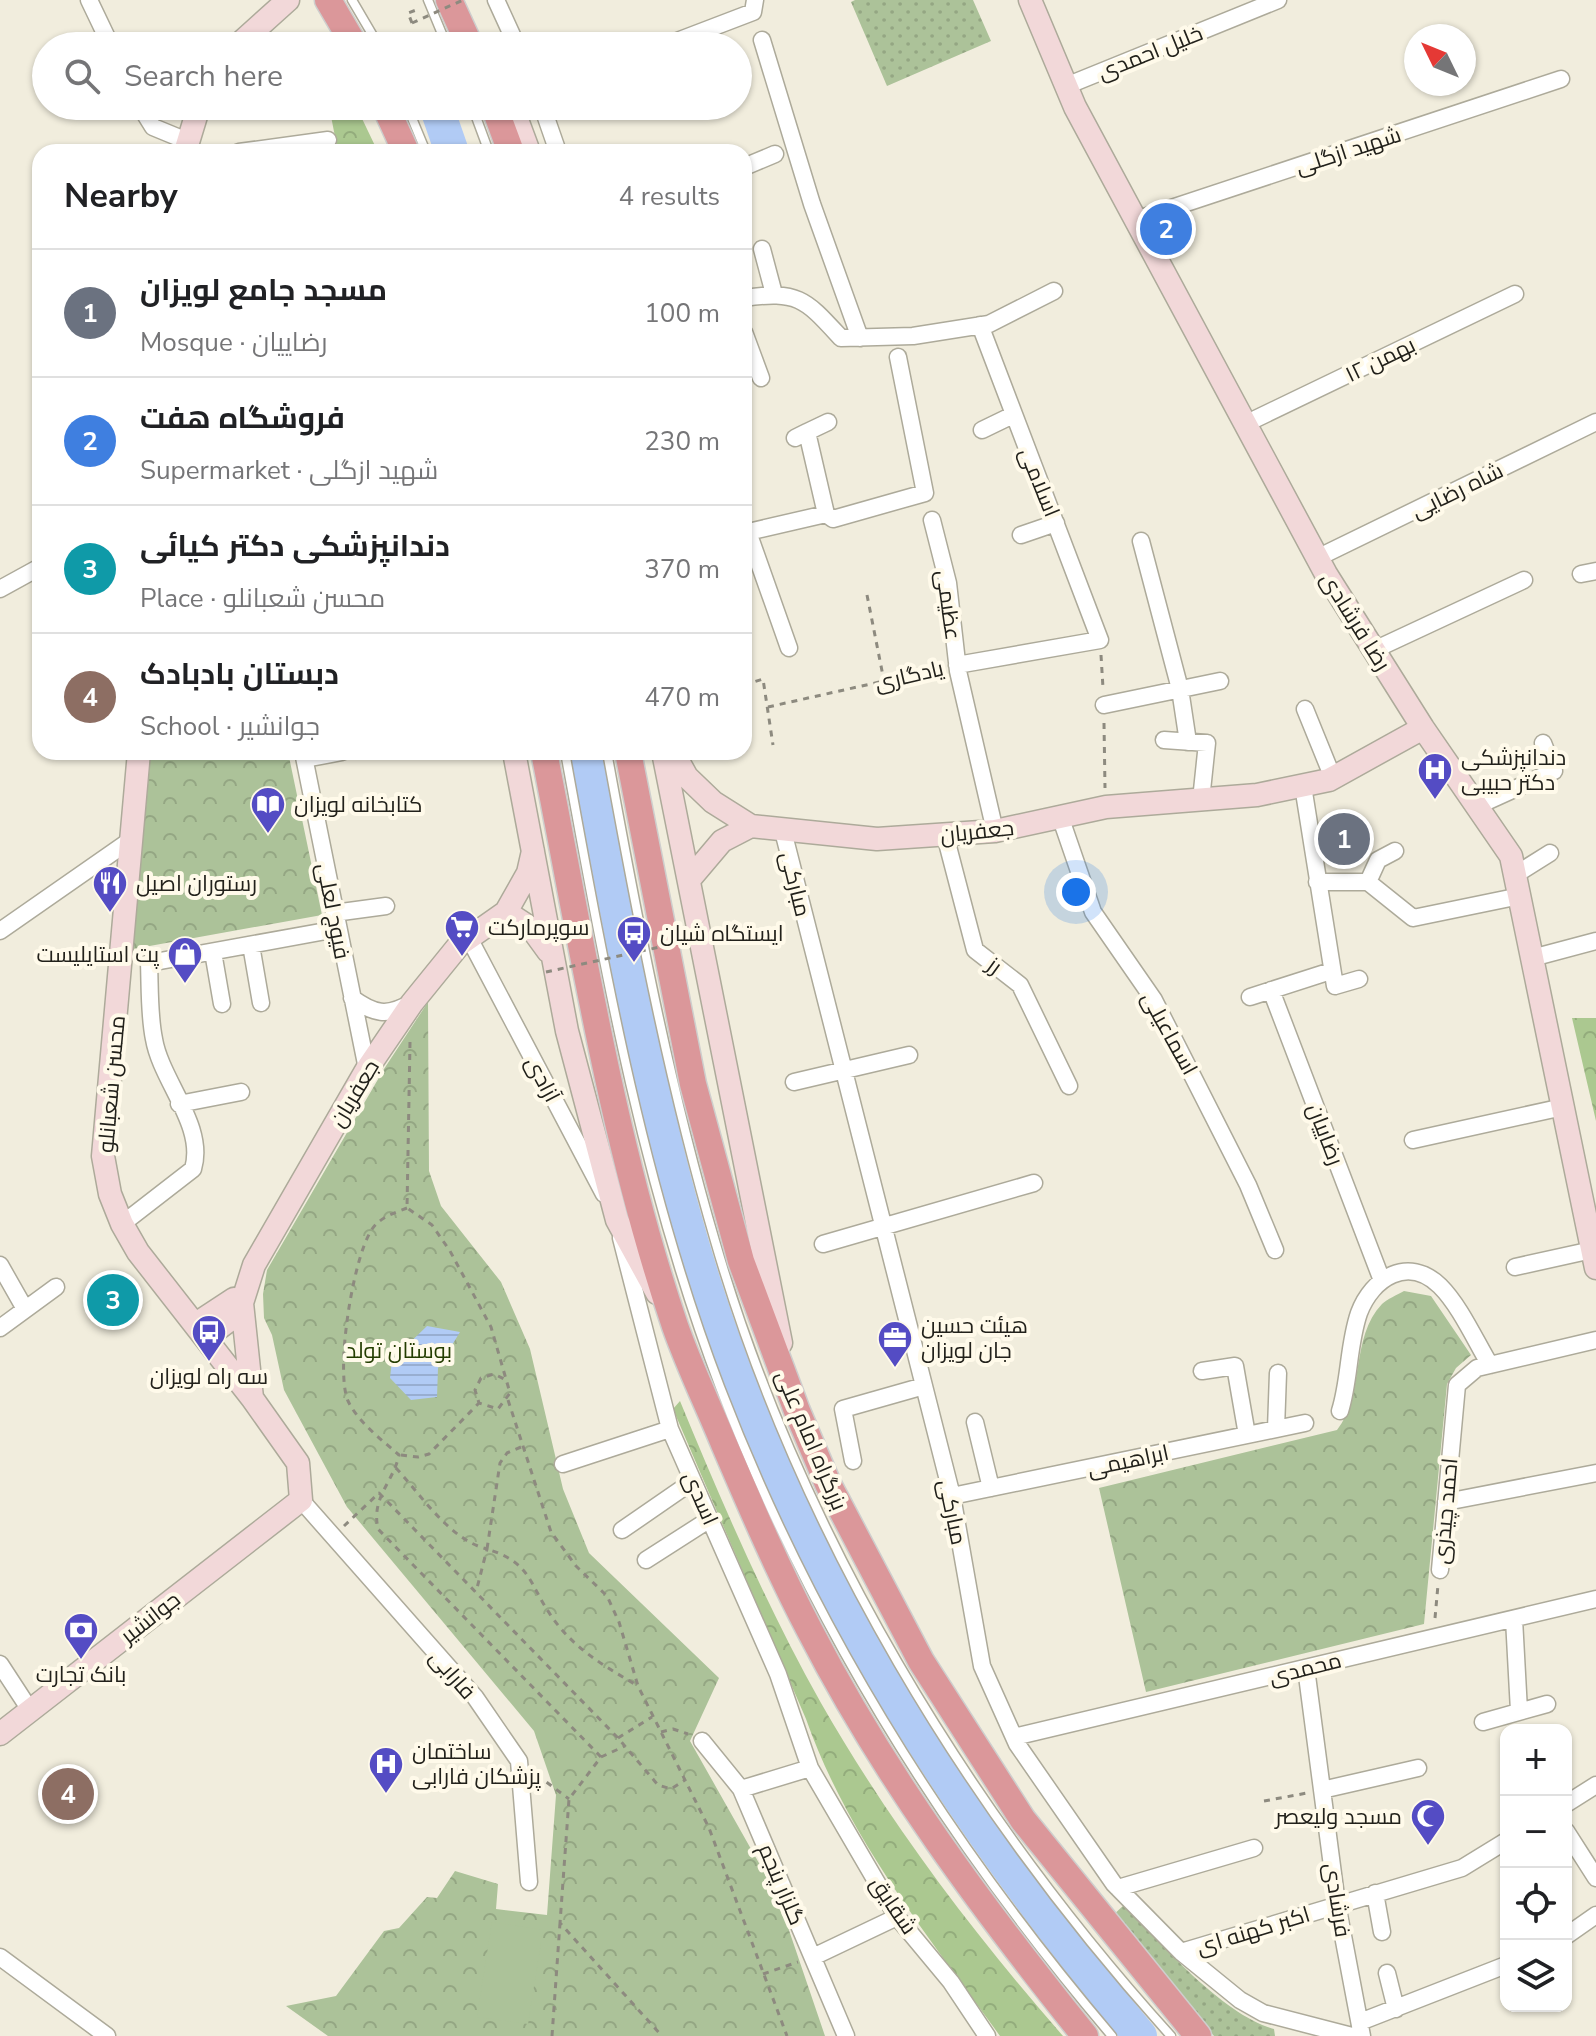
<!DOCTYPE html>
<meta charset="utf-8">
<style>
body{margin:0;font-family:"Nunito Sans",Cairo,sans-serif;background:#f2f2f2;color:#202124}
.controls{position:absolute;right:24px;bottom:24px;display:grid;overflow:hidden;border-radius:16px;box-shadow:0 2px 6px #0004}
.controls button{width:72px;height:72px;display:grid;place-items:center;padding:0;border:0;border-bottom:2px solid #e0e0e0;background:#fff;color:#202124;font:40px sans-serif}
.compass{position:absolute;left:1404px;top:24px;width:72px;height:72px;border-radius:50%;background:#fff;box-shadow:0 2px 6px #0004;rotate:313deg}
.you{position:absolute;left:1076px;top:892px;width:28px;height:28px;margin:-20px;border:6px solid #fff;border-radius:50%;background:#1a73e8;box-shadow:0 0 0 12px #1a73e833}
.badge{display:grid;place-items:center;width:52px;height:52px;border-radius:50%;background:#544cc4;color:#fff;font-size:26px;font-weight:700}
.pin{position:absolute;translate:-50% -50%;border:4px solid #fff;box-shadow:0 2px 8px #0006}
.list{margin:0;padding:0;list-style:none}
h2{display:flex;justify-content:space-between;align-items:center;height:104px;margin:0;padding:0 32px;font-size:34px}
h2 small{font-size:26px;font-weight:400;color:#757577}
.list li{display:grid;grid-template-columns:52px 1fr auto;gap:24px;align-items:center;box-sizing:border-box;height:128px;padding:0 32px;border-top:2px solid #e0e0e0}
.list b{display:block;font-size:30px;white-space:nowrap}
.list p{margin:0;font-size:26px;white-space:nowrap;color:#757577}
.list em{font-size:26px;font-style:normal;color:#757577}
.icon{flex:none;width:44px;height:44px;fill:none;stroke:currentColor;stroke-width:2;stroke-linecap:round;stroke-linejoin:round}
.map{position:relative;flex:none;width:1596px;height:2036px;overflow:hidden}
.search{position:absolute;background:#fff;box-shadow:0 2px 6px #0004;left:32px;top:32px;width:720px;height:88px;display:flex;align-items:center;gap:20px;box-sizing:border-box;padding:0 28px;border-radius:44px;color:#757577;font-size:30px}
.panel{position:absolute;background:#fff;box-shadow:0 2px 6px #0004;left:32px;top:144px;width:720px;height:616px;border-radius:24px}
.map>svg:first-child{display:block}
</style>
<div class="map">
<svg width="1596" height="2036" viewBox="0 0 1596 2036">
<defs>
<pattern id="grass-dots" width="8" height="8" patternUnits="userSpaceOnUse" patternTransform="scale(2)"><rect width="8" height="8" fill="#acc299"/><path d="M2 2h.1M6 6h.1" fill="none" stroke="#94a683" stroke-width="1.8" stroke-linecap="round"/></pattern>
<pattern id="forest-crowns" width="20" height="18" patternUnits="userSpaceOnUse" patternTransform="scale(2)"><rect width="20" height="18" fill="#abc890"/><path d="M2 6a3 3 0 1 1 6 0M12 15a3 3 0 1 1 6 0" fill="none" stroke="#93ac7c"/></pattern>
<pattern id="park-crowns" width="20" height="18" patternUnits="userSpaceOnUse" patternTransform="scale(2)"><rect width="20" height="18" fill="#acc299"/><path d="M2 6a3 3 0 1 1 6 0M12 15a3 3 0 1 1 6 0" fill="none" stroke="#94a683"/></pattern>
<pattern id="water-rules" width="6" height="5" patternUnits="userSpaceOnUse" patternTransform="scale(2)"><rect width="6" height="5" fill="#b1cbf5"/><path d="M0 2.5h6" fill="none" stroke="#98aed1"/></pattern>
</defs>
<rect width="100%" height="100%" fill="#f1eddd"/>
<!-- grass -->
<path fill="url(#grass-dots)" d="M855,0H973L991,41L887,86L851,2Z
M1124,1905C1161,1944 1223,2015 1274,2029L1275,2036H1214L1111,1917Z"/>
<!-- forest -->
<path fill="url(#forest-crowns)" d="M329,106H356L378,152H338Z
M1572,1018H1596V1121Z
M680,1401C722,1503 767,1607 821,1703C889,1822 973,1933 1063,2036H1000C928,1936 847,1836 806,1719L673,1409Z"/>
<!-- park -->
<path fill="url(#park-crowns)" d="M151,752H288L322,915L133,949Z
M428,1002L429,1171L441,1206L501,1282L530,1349L563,1489L589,1553L719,1678L690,1741L777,1895L825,2036H328L286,2006L336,1996L384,1931L399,1928L427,1897L437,1898L455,1871L498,1884L496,1909L547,1915L556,1795L534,1731L347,1507L284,1390L272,1335L264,1318L263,1294L267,1270L384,1069Z
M1404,1291L1431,1296L1471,1355L1456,1368L1447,1384L1424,1624L1146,1692L1099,1488L1337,1430C1365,1395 1350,1337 1382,1304C1387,1299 1397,1295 1404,1291Z"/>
<!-- garden -->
<path fill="#acc299" d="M492,1922L543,1930L528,2024L477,2017Z"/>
<!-- water -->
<path fill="url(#water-rules)" d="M427,1326L460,1332L438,1368L437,1397L411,1400L390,1378L392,1360Z"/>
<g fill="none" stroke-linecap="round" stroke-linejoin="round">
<!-- river -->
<path stroke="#b1cbf5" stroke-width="34" d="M436,106L452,152
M586,752C625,942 653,1138 717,1322C807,1584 963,1825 1140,2036"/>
<!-- service casing -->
<g stroke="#adaa9a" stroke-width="11">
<path id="service" d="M352,0L379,46
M428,0L447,46
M407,106L426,152
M472,106L489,152
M565,752C604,966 642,1183 720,1387C811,1625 948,1843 1112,2036
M607,752C637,916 668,1081 715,1241C800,1534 967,1810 1171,2036"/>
</g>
<!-- minor casing -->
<g stroke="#adaa9a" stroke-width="19">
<path id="minor" d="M89,0L111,46
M496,0L517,46
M762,40L812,204L860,338
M664,46L753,12L755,0
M1066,86L1278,0
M140,106L153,127L187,141
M542,106L558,152
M239,152L328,140
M744,167L775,154
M1135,220L1561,79
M762,249L774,294
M744,298C799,290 806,300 841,338L913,336L989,324L1054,291
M744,332L761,378
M1245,424L1515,294
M982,430L1013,415
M807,432L828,422
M795,438L807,432L826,514
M932,520L948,583L958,671L995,831
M748,532L789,648
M744,533L826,514L833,519L925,493L898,357
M1021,535L1056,523
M1141,541L1180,689L1188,742
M1317,558L1596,422
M1581,574L1596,571
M0,589L40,567
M1374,650L1524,580
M957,665L1100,640L980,325
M1104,705L1220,681
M1305,709L1333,778
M1164,740L1207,743L1201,800
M303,752L367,1069
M305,759L342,752
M1303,786L1335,986L1359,979
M1477,806L1554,771L1543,743
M1061,819L1093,912L1154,1000L1248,1185L1275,1250
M783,831L952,1496L982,1666L1017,1744L1114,1884L1181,1952L1240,2000L1263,2013L1352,2036
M945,835L975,950L1020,985L1069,1086
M1515,875L1550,853
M1317,882H1368L1413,918L1520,896
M1368,882L1378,860L1395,851
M334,913L386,906
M0,931L132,839
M469,938L604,1194
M251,945L261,1003
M213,952L222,1004
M1532,958L1596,941
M1271,990L1381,1278
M1250,997L1331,971
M352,998C374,1014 387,1017 411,1003
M794,1082L909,1055
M179,1104L241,1092
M1413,1140L1563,1107
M122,1224L193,1169C206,1126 161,1081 154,1039C149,1015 150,988 149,963L337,929
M621,1238L670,1429L778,1674L810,1768L897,1917L951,1982L987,2036
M823,1244L1034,1183
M0,1265L25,1309
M1515,1267L1592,1250
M0,1328L56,1287
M1202,1371L1235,1366L1247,1435
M1340,1411C1350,1379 1348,1345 1359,1313C1372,1278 1408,1255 1440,1286C1460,1306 1475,1340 1490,1365
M975,1422L991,1488
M1276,1429L1278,1373
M853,1461L843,1409L924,1386
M563,1464L670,1429
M952,1496L1305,1423
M301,1500L475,1697L519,1761L529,1882
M1446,1502L1596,1473
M622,1530L693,1481
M646,1560L710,1519
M1440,1570L1457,1385L1477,1368L1596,1340
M1514,1619L1519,1711
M0,1664L30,1710
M1306,1668L1337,1904L1362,2036
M1483,1722L1547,1704
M1014,1737L1596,1599
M702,1741L741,1789L846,2036
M741,1789L810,1768
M1322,1790L1418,1768
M1566,1804L1596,1785
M1566,1831L1596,1878
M1118,1888L1254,1848
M1375,1893L1382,1932
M1566,1936L1596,1915
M1181,1952L1462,1868L1506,1841
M0,1957L107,2036
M813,1957L897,1917
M1387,1973L1396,2009
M1360,2022L1506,1965"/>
</g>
<!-- secondary casing -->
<g stroke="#adaa9a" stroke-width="25">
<path id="secondary" d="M1030,0L1075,107L1326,574L1423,728L1511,856L1596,1268
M237,46L288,0
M512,106L529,152
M185,152L199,106
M514,752L567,1031L617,1220L657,1293
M663,752L781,1343
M673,752L687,777L713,802L751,826L877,839L995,831L1106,807L1257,795L1329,780L1423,728
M689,880L722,841L751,826
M506,912L532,929L548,951
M234,1299L242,1303L239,1313L211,1334L200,1331L202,1320Z
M252,1398L242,1303L254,1265L367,1069L412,1003L459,945L506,912L528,873L533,851
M0,1734L301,1500L298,1463L252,1398L138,1252L122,1224L110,1194L103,1156L139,752"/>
</g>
<!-- trunk casing -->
<g stroke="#cececd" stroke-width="29">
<path id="trunk" d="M328,0L355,46
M449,0L470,46
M385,106L406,152
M494,106L511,152
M544,752C582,944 612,1140 675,1326C689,1366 708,1405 724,1444C751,1507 778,1570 810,1631C885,1777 983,1909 1085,2036
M628,752L693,1084L741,1261L797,1411L828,1484L921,1661L1023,1820L1198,2036"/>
</g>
<!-- path -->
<path stroke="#8d8a7f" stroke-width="3" stroke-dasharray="6 6" stroke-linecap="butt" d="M412,23L408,13L419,9
M867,595L884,681
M1101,655L1103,688
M744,685L763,679L773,745
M768,707L942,668
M1104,723L1105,788
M410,1042L407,1208L432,1225L450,1251L491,1327L510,1393L498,1409L479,1403L475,1390L481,1378L494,1374L506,1380
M407,1208C394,1213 378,1218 371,1231C353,1259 335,1370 348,1401C358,1422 382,1440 399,1455C393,1483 371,1497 378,1529L601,1757L569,1799L560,1923L662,2036
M508,1400L551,1532L576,1566L607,1596L619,1622L638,1686L709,1828L787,2036
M521,1447L507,1453L500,1463L487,1549C532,1563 528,1583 552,1617C574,1649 606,1667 638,1686
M401,1455L418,1457L429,1454L479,1403
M396,1468C421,1495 450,1540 487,1549L476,1592
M344,1526L379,1493L618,1738L658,1785L671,1789L685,1780
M1435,1618L1438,1585
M661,1732L673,1729L688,1734
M618,1738L652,1717
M601,1757L625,1746
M537,1775L569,1799
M1264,1801L1307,1793
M763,1974L798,1962
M552,2036L560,1923"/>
<!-- service -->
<use href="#service" stroke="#fff" stroke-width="8"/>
<!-- minor -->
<use href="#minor" stroke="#fff" stroke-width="16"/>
<!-- secondary -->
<use href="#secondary" stroke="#f2d8d9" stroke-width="22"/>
<!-- trunk -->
<use href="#trunk" stroke="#db979a" stroke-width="26"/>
<!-- path-bridge -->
<path stroke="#8d8a7f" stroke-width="3" stroke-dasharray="6 6" stroke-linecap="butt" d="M412,23L463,0
M546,972L710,936"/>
</g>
<!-- icons -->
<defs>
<g id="hospital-pin" transform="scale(1.8)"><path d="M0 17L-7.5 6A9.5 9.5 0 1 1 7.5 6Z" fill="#544cc4" stroke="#fffaea"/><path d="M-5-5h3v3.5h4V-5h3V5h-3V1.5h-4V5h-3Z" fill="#fff"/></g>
<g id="library-pin" transform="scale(1.8)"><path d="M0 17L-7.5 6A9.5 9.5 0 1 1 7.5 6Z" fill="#544cc4" stroke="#fffaea"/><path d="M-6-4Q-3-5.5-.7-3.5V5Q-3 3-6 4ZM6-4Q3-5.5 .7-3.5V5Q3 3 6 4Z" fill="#fff"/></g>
<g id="restaurant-pin" transform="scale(1.8)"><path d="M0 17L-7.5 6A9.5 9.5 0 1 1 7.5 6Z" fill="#544cc4" stroke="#fffaea"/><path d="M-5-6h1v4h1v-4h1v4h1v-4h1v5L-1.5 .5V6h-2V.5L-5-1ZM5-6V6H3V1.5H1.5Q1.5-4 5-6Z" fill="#fff"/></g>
<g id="supermarket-pin" transform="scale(1.8)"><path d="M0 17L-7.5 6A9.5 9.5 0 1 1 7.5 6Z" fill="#544cc4" stroke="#fffaea"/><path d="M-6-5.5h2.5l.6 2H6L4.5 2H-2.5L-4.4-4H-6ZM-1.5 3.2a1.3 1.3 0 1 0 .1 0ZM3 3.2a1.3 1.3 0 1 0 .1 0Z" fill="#fff"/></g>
<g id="bus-pin" transform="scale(1.8)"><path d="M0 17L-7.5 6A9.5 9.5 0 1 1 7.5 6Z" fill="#544cc4" stroke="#fffaea"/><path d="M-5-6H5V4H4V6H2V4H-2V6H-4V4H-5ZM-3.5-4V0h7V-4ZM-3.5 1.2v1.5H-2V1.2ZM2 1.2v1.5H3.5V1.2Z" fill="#fff"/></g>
<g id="shop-pin" transform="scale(1.8)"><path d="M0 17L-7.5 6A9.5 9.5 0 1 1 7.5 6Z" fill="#544cc4" stroke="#fffaea"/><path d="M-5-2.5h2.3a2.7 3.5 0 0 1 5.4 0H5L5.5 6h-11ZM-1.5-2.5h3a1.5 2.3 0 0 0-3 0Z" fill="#fff"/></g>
<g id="office-pin" transform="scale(1.8)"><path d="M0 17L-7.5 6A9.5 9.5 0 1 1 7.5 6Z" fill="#544cc4" stroke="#fffaea"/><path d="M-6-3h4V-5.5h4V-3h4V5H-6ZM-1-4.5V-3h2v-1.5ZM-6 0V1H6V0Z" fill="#fff"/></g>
<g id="bank-pin" transform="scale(1.8)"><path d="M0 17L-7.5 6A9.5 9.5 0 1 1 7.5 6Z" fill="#544cc4" stroke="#fffaea"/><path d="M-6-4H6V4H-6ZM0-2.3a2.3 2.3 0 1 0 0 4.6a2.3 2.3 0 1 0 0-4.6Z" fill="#fff"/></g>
<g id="mosque-pin" transform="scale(1.8)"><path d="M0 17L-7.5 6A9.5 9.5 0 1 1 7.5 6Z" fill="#544cc4" stroke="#fffaea"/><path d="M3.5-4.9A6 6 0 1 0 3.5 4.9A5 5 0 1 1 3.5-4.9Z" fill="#fff"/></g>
</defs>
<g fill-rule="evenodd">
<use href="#hospital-pin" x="1435" y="770"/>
<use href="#library-pin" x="268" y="804"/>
<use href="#restaurant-pin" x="110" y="883"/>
<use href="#supermarket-pin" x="462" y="927"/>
<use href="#bus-pin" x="634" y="933"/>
<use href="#shop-pin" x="185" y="954"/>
<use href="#bus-pin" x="209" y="1332"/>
<use href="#office-pin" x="895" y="1338"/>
<use href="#bank-pin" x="81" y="1630"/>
<use href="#hospital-pin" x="386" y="1764"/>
<use href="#mosque-pin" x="1428" y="1816"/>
</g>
<g text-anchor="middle" stroke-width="8" stroke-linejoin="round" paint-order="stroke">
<!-- street labels -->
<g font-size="22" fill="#22211b" stroke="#fffaea">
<text transform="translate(1150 52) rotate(-22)" y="8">خلیل احمدی</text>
<text transform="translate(1348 150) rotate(-18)" y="8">شهید ازگلی</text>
<text transform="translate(1380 359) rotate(-26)" y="8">۱۲ بهمن</text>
<text transform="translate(1040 482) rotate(68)" y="8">اسلامی</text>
<text transform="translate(1457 490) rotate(-26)" y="8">شاه رضایی</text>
<text transform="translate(949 605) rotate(82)" y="8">عظیمی</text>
<text transform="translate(1356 621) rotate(58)" y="8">رضا فرشادی</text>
<text transform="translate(909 675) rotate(-13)" y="8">یادگاری</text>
<text transform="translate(977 831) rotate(-6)" y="8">جعفریان</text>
<text transform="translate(796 884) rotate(76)" y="8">مبارکی</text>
<text transform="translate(334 911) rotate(79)" y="8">فیوج لعلی</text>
<text transform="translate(995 965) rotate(36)" y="8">رز</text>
<text transform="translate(1170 1033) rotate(61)" y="8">اسماعیلی</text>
<text transform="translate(543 1079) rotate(62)" y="8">آزادی</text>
<text transform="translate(111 1084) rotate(-85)" y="8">محسن شعبانلو</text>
<text transform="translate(354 1093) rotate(-59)" y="8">جعفریان</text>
<text transform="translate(1326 1134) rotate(69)" y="8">رضاییان</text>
<text transform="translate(812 1440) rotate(67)" y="8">بزرگراه امام علی</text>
<text transform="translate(1128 1460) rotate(-12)" y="8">ابراهیمی</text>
<text transform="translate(701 1498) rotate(66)" y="8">اسدی</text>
<text transform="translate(1445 1511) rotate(-85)" y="8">احمد چیذری</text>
<text transform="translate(953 1512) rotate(78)" y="8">مبارکی</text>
<text transform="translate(150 1617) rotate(-38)" y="8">جوانشیر</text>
<text transform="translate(1305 1668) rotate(-14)" y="8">محمدی</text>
<text transform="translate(453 1674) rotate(49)" y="8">فارابی</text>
<text transform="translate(782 1884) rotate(67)" y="8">گلزار پنجم</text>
<text transform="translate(1338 1900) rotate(81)" y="8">فرشادی</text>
<text transform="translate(894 1905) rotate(56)" y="8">شقایق</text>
<text transform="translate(1253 1930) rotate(-17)" y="8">اکبر کهنه ای</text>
</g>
<!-- poi labels -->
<g font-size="22" fill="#22211b" stroke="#fffaea" text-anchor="start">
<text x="1461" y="765">دندانپزشکی<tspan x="1461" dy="25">دکتر حبیبی</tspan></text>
<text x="294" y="812">کتابخانه لویزان</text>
<text x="136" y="891">رستوران اصیل</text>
<text x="488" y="935">سوپرمارکت</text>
<text x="660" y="941">ایستگاه شیان</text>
<text x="159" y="962" text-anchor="end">پت استایلیست</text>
<text x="921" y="1333">هیئت حسین<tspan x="921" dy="25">جان لویزان</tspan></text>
<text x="209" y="1384" text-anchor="middle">سه راه لویزان</text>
<text x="81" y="1682" text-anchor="middle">بانک تجارت</text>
<text x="412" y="1759">ساختمان<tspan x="412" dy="25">پزشکان فارابی</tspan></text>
<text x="1402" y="1824" text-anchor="end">مسجد ولیعصر</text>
</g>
<!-- park labels -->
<g font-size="22" fill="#243d00" stroke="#fffaea">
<text x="399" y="1358">بوستان تولد</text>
</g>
</g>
</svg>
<div class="controls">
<button>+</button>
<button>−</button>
<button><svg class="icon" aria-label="locate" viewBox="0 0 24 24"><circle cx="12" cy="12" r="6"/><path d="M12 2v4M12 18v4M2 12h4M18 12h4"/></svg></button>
<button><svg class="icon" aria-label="layers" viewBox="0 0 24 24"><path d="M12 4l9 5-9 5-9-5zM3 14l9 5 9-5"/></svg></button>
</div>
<svg class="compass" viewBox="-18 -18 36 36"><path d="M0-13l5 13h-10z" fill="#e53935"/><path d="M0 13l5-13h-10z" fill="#757577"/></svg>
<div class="you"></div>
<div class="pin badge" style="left:1344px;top:839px;background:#6b7280">1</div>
<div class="pin badge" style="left:1166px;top:229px;background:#3f7fe0">2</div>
<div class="pin badge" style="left:113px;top:1300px;background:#0f9aa8">3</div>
<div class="pin badge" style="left:68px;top:1794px;background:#8d6e63">4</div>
<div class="search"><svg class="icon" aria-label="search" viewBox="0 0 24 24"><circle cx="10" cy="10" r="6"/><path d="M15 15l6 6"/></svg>Search here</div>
<section class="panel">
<h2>Nearby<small>4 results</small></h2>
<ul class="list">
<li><span class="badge" style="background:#6b7280">1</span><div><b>مسجد جامع لویزان</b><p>Mosque · رضاییان</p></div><em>100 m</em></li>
<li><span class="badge" style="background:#3f7fe0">2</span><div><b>فروشگاه هفت</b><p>Supermarket · شهید ازگلی</p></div><em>230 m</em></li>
<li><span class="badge" style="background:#0f9aa8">3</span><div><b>دندانپزشکی دکتر کیائی</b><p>Place · محسن شعبانلو</p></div><em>370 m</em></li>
<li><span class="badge" style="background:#8d6e63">4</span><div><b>دبستان بادبادک</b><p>School · جوانشیر</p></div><em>470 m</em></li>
</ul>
</section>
</div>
